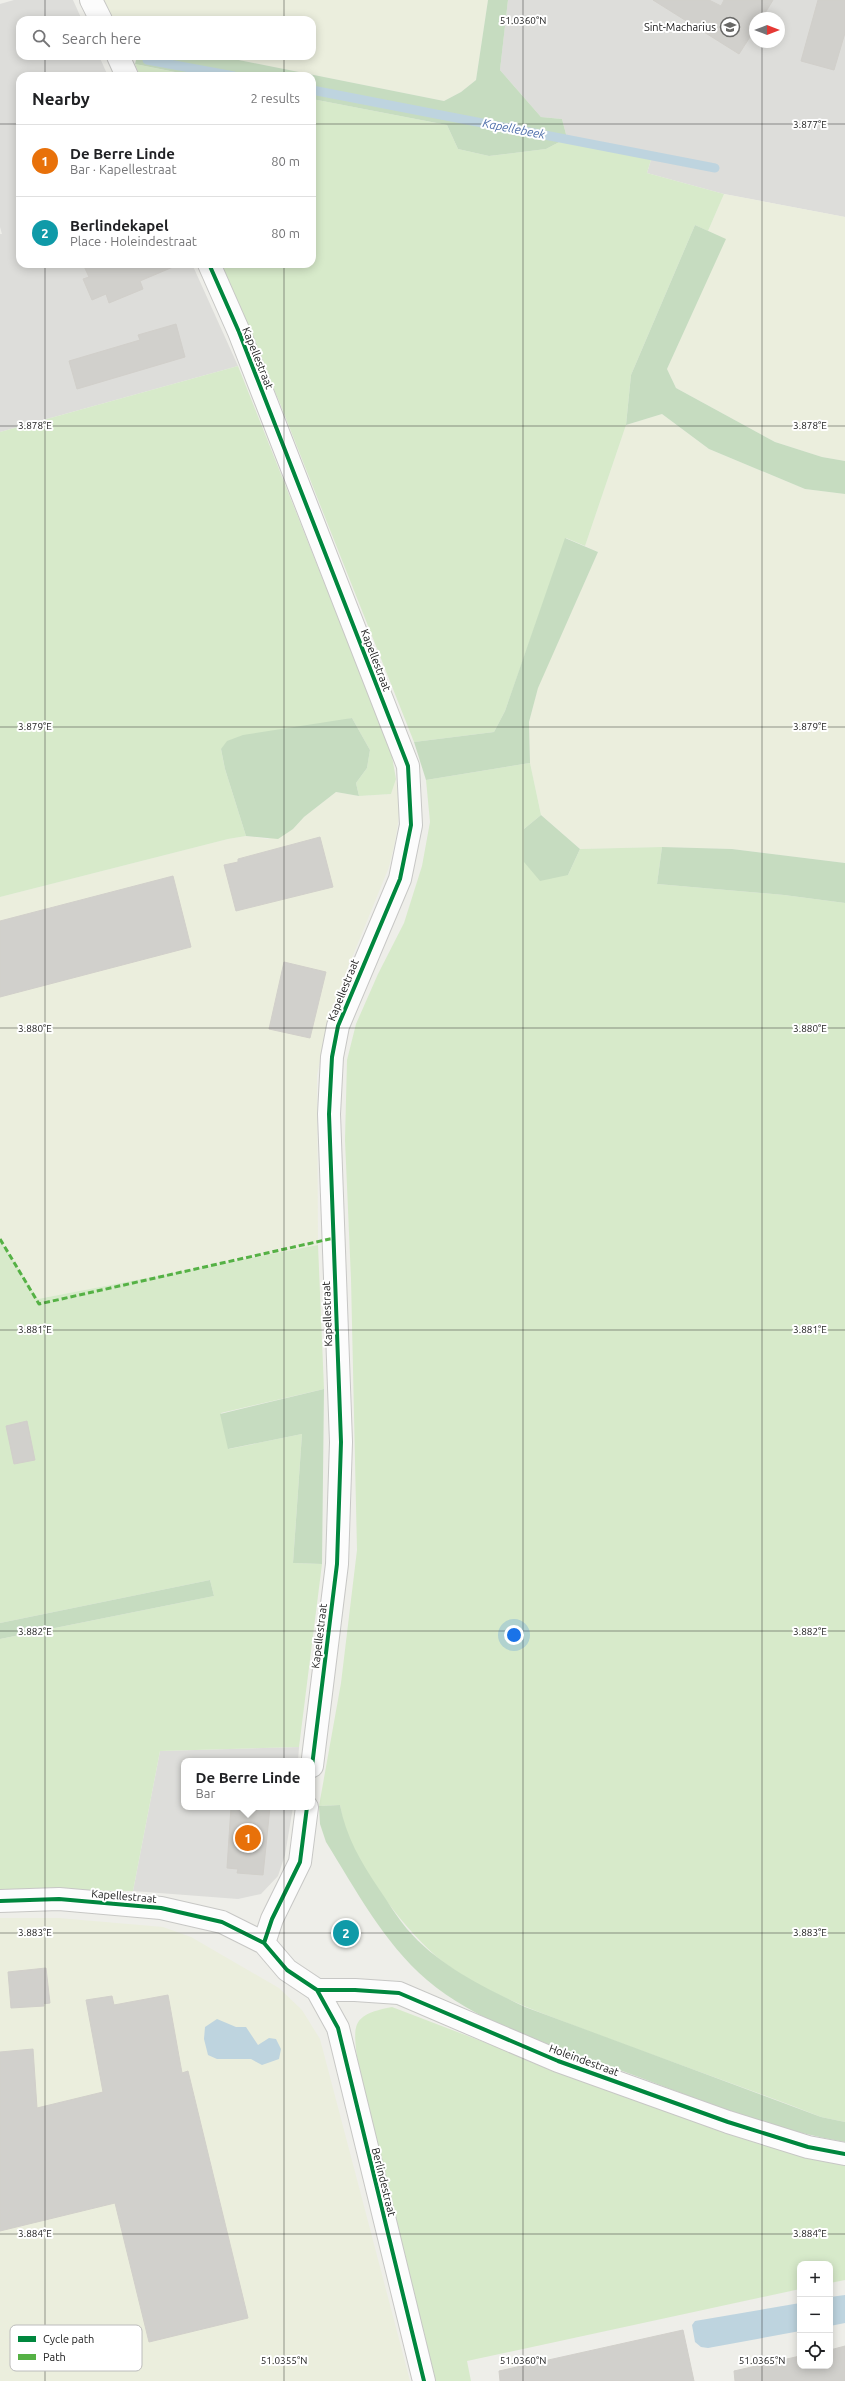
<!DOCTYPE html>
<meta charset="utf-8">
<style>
body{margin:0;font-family:Ubuntu,sans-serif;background:#f6f6f6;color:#202124}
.controls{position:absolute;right:12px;bottom:12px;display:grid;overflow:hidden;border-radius:8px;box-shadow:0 2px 10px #0003}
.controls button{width:36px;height:36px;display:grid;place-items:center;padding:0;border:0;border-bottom:1px solid #e0e0e0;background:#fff;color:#202124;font:20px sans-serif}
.compass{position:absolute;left:749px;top:12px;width:36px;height:36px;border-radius:50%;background:#fff;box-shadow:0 2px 10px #0003;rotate:90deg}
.you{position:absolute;left:514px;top:1635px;width:14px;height:14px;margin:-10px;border:3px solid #fff;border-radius:50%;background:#1a73e8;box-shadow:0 0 0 6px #1a73e833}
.badge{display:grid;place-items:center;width:26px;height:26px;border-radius:50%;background:#7c3aed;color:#fff;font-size:13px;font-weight:700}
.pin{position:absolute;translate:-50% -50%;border:2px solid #fff;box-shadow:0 1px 4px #0006}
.popup{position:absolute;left:181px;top:1758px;width:134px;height:52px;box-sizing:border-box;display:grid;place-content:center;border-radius:8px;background:#fff;filter:drop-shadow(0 1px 3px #0005);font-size:13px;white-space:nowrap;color:#757577}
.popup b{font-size:15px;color:#202124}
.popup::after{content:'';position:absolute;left:50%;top:100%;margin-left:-8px;border:8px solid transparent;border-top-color:#fff}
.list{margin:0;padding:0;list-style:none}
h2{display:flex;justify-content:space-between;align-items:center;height:52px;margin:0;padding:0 16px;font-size:17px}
h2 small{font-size:13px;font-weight:400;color:#757577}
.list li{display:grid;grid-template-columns:26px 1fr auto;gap:12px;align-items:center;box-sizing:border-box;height:72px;padding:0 16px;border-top:1px solid #e0e0e0}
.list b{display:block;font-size:15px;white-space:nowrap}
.list p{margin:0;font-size:13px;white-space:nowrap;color:#757577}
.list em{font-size:13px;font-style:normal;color:#757577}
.icon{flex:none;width:22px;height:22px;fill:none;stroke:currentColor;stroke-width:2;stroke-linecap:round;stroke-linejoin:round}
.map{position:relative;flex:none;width:845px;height:2381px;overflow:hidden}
.search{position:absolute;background:#fff;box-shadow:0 2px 10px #0003;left:16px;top:16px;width:300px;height:44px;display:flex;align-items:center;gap:10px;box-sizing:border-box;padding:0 14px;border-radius:12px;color:#757577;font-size:15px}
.panel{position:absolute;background:#fff;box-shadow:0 2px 10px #0003;left:16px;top:72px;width:300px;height:196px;border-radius:12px}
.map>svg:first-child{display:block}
</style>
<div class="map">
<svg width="845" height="2381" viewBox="0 0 845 2381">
<rect width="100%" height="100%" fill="#eeeee9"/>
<!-- residential -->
<path fill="#ddddda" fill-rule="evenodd" d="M14,0H73L82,20H20V56H99L108,76H20V264H192L238,366L0,432V234H2L0,227V4Z
M508,0H845V217L724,194L647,173L653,153L567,138L562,119L541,117L500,70ZM755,18H779V42H755Z
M299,1747L298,1761H184V1807H293L285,1855L278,1876L261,1894L238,1899L133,1891L160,1751Z"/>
<!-- farmland -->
<path fill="#ebeedd" d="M103,0H488L476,80L461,92L444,101L219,56H312V20H113Z
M724,194L845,217V461L822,457L775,442L676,388L667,369L725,240L708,231Z
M662,414L709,449L805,489L845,494V863L732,849L662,847L580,849L541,815L530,763L529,722L538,687L598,552L585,546L626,425Z
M396,779L400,810L395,842L389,867L347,970L326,1034L317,1075L318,1245L38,1299L0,1240V897L228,839L246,836L268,839L293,829L304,817L336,792L359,796L391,794Z
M0,1918H59L163,1927L191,1937L279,1988L302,2010L320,2039L410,2381H0Z"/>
<!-- grass -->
<path fill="#d7eaca" d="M135,64L195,76H140Z
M312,99L447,125L458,149L489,156L546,149L567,138L653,153L647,173L724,194L708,231L695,225L631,375L626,425L585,546L566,538L505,711L494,732L414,742L279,401L220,264H312Z
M238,366L391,751L396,779L391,794L359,796L356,783L367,768L370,750L352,718L221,749L225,769L246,836L228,839L0,897V432Z
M530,763L541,815L524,829L568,875L580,849L662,847L657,884L784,895L845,903V2122L821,2117C742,2086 662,2059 583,2029C534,2010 484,1993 442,1961C408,1934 359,1870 345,1829C342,1821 342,1813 340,1805L319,1806L341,1683L357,1550L351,1279L345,1140L347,1060L356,1024L378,974L404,923L422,866L430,822L426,780Z
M0,1240L38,1299L318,1245L324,1389L221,1413L229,1449L302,1434L293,1563L322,1564L299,1747L160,1751L133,1891L0,1889V1639L214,1596L210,1580L0,1623Z
M392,2007L638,2101L809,2157L845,2165V2280L830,2283V2264H800V2289L467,2361L471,2381H433L358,2064C353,2025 350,2015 392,2007Z"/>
<!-- forest -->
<path fill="#c6dcc0" d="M488,0H508L500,70L541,117L562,119L567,138L546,149L489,156L458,149L447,125L312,99V76H195L135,64L137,56H219L444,101L461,92L476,80Z
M695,225L726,239L667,369L676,388L775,442L822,457L845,461V494L805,489L709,449L662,414L626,425L631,375Z
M565,538L598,552L538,688L529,722L530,763L426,780L414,742L494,732L505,711Z
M352,718L370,750L367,768L356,783L359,796L336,792L304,817L293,829L278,839L246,836L225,769L221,749L227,741L243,735Z
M541,815L580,849L568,875L540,881L524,862V829Z
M662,847L732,849L845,863V903L784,895L657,884Z
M324,1389L322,1564L293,1563L302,1434L228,1449L220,1414Z
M210,1580L214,1596L0,1639V1623Z
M340,1805C346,1837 361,1862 379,1889C388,1902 397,1917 407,1929C438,1965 483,1987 525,2007L821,2117L845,2122V2142C769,2129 696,2098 625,2072C559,2047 481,2026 427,1980C383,1942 356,1890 326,1842L320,1824L319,1806Z"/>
<!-- water -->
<path fill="#bed4df" d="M217,2019L236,2027H246L258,2045L269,2038L276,2039L281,2049L279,2059L262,2065L251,2059H217L208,2055L204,2039L205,2027Z
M845,2295V2323L830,2326V2297Z
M800,2303V2331L708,2348L701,2347L695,2342L692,2325L695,2321Z"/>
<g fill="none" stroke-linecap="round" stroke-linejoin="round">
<!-- stream -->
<path stroke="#bed4df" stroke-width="9" d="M147,60L234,76
M312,90L715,168"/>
</g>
<!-- building -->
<path fill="#d1d0cc" stroke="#d1cfca" d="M653,0H709L721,6L724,0H773L762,18H755V29L739,54Z
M818,0H845V33L834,70L801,61Z
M83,264H180L140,281L143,289L109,303L106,294L92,300L83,279L89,277Z
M176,324L185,357L77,389L69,361L140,340L138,335Z
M320,837L333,887L236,911L224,865L238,862V859Z
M173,876L191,947L0,997V921Z
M284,962L326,972L310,1038L269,1029Z
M27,1421L35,1460L14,1464L6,1426Z
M231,1807H270L263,1875L237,1873L238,1869L227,1868Z
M46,1968L50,2003L43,2004L44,2006L11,2008L8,1972Z
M168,1995L182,2073L188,2071L248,2318L149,2342L115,2203L0,2231V2052L33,2049L37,2108L103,2092L86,2000L112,1996L114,2005Z
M683,2330L694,2381H500L499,2371Z
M845,2346V2381H735L734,2371L800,2356V2366H830V2350Z"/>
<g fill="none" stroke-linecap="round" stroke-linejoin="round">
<!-- minor casing -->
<g stroke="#c7c7c5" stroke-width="24">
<path id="minor" d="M91,0L101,20
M118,56L127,76
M209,264L239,332L408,766L411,825L400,879L338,1026L332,1057L329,1114L341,1442L337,1564L312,1766
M0,1901L59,1899L161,1908L222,1922L264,1943L287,1970L317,1990L338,2028L424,2381
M264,1943L272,1919L300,1862L307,1807
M317,1990H355L399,1993L558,2061L728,2122L808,2147L845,2154"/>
</g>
<!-- minor -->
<use href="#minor" stroke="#fcfcfc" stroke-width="22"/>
<!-- quiet -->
<path stroke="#55b145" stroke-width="3" stroke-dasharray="6 3" stroke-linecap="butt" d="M0,1239L39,1304L334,1238"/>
<!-- cycleway casing -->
<g stroke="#fff" stroke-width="6">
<path id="cycleway" d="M209,264L239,332L408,766L411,825L400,879L338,1026L332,1057L329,1114L341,1442L337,1564L312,1766
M0,1901L59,1899L161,1908L222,1922L264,1943L287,1970L317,1990L338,2028L424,2381
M264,1943L272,1919L300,1862L307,1807
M317,1990H355L399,1993L558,2061L728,2122L808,2147L845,2154"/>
</g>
<!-- cycleway -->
<use href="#cycleway" stroke="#00873e" stroke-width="4"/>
</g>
<!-- ticks -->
<path fill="none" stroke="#202020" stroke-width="1" stroke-opacity="0.45" d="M45,0V20M284,0V20M523,0V2381M762,0V18M762,42V2381M45,56V76M284,56V76M0,124H20M312,124H845M45,264V2381M284,264V2381M0,426H845M0,727H845M0,1028H845M0,1330H845M0,1631H845M0,1933H845M0,2234H845"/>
<!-- icons -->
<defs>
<g id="school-ring" transform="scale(1)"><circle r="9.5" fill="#fff" stroke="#686866" stroke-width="1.5"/><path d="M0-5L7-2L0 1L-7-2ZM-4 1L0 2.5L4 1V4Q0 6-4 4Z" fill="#686866"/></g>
</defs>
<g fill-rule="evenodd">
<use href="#school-ring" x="730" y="27"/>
</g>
<g text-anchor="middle" stroke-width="4" stroke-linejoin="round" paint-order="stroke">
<!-- poi labels -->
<g font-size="11" fill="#202020" stroke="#fff" text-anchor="end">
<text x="716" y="31">Sint-Macharius</text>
</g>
<!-- street labels -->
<g font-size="11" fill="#202020" stroke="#fff">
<text transform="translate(258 358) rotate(68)" y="4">Kapellestraat</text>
<text transform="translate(376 660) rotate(69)" y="4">Kapellestraat</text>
<text transform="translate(343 990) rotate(-68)" y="4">Kapellestraat</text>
<text transform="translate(327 1314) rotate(-92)" y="4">Kapellestraat</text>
<text transform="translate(319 1636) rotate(-83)" y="4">Kapellestraat</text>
<text transform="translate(124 1896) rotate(5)" y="4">Kapellestraat</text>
<text transform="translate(584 2060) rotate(20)" y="4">Holeindestraat</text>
<text transform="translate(384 2182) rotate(76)" y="4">Berlindestraat</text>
</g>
<!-- water labels -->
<g font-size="12" font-style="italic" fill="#5171ac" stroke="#fff">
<text transform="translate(514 129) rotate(11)" y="4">Kapellebeek</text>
</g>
</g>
<!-- legend -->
<rect x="10" y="2325" width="132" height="46" rx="6" fill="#fff" stroke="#bcbcbc" stroke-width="1"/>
<rect x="18" y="2336" width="18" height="6" fill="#00873e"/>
<rect x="18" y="2354" width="18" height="6" fill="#55b145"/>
<g font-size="11" fill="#202020">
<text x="43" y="2343">Cycle path</text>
<text x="43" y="2361">Path</text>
</g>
<g font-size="10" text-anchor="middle" fill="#202020" stroke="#fff" stroke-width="4" stroke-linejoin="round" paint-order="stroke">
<text x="523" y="24">51.0360°N</text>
<text x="810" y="128">3.877°E</text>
<text x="810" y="429">3.878°E</text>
<text x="35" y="429">3.878°E</text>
<text x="810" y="730">3.879°E</text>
<text x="35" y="730">3.879°E</text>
<text x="35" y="1032">3.880°E</text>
<text x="810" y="1032">3.880°E</text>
<text x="35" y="1333">3.881°E</text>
<text x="810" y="1333">3.881°E</text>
<text x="35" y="1635">3.882°E</text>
<text x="810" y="1635">3.882°E</text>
<text x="35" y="1936">3.883°E</text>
<text x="810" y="1936">3.883°E</text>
<text x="35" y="2237">3.884°E</text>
<text x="810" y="2237">3.884°E</text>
<text x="284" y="2364">51.0355°N</text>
<text x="523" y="2364">51.0360°N</text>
<text x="762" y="2364">51.0365°N</text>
</g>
</svg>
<div class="controls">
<button>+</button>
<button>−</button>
<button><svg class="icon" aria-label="locate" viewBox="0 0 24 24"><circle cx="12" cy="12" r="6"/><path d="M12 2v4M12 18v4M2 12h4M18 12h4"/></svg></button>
</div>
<svg class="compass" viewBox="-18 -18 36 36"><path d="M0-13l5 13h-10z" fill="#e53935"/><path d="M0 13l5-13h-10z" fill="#757577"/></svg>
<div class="you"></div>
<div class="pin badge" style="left:248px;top:1838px;background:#e8710a">1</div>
<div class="popup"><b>De Berre Linde</b>Bar</div>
<div class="pin badge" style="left:346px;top:1933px;background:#0f9aa8">2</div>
<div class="search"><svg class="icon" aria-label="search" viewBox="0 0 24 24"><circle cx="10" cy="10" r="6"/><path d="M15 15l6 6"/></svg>Search here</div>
<section class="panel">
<h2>Nearby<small>2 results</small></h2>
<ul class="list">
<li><span class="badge" style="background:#e8710a">1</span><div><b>De Berre Linde</b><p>Bar · Kapellestraat</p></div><em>80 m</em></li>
<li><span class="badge" style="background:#0f9aa8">2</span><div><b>Berlindekapel</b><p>Place · Holeindestraat</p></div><em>80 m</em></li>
</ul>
</section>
</div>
